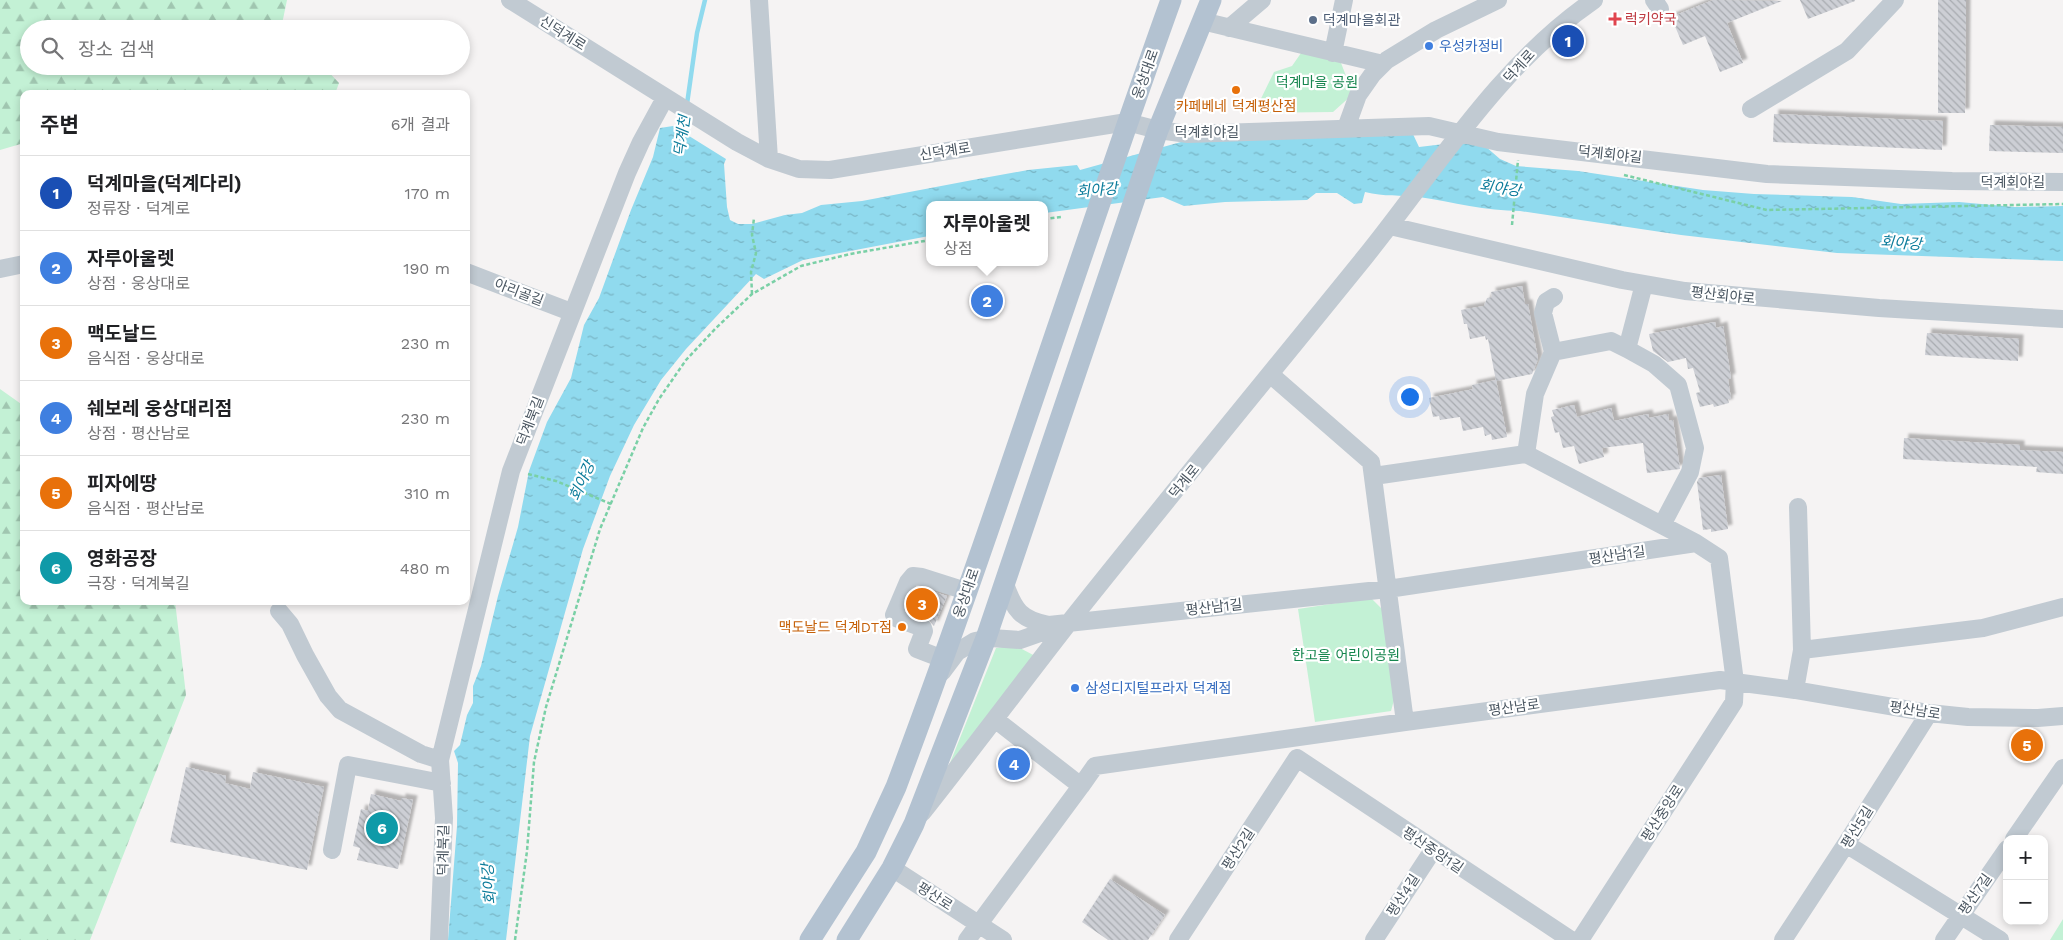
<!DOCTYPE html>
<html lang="ko">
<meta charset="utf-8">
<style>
body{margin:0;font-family:"Work Sans","Noto Sans KR",sans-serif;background:#f6f6f6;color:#202124}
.controls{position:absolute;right:15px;bottom:15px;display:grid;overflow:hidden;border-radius:10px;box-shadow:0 2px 8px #0003}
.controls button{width:45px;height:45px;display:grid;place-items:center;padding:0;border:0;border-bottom:1px solid #e0e0e0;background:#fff;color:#202124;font:25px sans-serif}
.you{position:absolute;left:1409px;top:396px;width:18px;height:18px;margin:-12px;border:4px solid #fff;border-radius:50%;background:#1a73e8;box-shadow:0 0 0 8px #1a73e833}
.badge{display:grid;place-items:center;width:32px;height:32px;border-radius:50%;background:#7c3aed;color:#fff;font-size:16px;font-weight:700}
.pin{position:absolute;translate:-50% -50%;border:2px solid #fff;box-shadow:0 1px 5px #0006}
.popup{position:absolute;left:926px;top:201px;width:122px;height:65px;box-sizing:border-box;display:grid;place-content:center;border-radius:10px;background:#fff;filter:drop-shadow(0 1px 4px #0005);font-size:16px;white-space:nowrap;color:#757577}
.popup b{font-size:19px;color:#202124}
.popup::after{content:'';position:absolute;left:50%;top:100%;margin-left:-10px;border:10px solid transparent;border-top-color:#fff}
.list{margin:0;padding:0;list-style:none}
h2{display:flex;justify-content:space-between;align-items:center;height:65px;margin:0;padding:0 20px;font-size:21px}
h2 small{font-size:16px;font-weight:400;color:#757577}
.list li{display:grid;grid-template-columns:32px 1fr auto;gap:15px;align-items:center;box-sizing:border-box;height:75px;padding:0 20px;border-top:1px solid #e0e0e0}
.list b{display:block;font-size:19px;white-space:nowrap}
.list p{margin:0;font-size:16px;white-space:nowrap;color:#757577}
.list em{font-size:16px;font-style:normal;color:#757577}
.icon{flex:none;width:28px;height:28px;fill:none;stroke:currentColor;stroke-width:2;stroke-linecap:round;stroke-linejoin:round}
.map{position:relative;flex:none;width:2063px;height:940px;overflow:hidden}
.search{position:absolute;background:#fff;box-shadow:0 2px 8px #0003;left:20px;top:20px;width:450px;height:55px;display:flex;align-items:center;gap:12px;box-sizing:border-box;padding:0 18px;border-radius:28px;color:#757577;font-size:19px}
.panel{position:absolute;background:#fff;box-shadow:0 2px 8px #0003;left:20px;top:90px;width:450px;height:515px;border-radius:10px}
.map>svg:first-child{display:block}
</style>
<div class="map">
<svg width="2063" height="940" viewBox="0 0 2063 940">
<defs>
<pattern id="forest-firs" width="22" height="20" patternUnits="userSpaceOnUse" patternTransform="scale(1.25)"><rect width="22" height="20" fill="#c3f1d5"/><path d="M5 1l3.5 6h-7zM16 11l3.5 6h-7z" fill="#a0c6b0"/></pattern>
<pattern id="water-ripples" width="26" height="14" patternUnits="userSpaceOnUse" patternTransform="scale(1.25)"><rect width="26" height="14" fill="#90daee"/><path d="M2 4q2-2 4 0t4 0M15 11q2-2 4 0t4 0" fill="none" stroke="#78b4c4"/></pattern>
<pattern id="building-back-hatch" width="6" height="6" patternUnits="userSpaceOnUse" patternTransform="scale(1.25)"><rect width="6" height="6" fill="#cdcfd5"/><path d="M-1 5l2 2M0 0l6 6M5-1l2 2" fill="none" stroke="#a8abb0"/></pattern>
<filter id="shadow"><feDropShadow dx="4.5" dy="-4.5" stdDeviation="1" flood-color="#0004"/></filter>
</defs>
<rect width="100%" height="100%" fill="#f5f3f3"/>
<!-- green -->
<path fill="#c3f1d5" d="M1308,43L1336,50L1353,94L1333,112L1254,113L1274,72L1292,66Z
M1371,598L1382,609L1394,700L1391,711L1315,722L1298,609Z
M1009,646L1020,648L1037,657L946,773L996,648Z
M2063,919V940H2050Z"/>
<!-- forest -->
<path fill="url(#forest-firs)" d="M0,0H287L282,24L287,29H29V66H323L339,83L335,94H24V143L0,150Z
M0,389L24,406V601H175L186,695L90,940H0Z"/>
<!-- water -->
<path fill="url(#water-ripples)" d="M673,126L726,159L724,164L727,207L730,220L738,224H752L785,215L802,213L821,205L862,201L978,179L1028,170L1077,165L1080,170L1181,142L1412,132L1419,147L1478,140L1500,159L1516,166L1578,171L1703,190L1754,194L1852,197L1901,204L1959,202L2015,207L2063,206V261L1837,253L1681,235L1520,211C1486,211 1453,202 1419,197C1401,195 1384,197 1365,192L1362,203L1354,204L1337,193H1316L1307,200L1225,202L1184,206L1163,197L1045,213L1044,205H930L929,236L803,260L764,279L756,274L686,349L661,380L634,425L610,476L583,549L530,736L506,940H448L457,826L458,763L454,751L460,745L467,715L473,703V686L481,666L498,596L518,527L529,471L547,422L571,378L584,325L599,298L631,210L653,157L660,128Z"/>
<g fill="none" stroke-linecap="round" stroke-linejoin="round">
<!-- stream -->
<path stroke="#90daee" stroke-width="4.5" d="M687,104L697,33L705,0
M682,136L685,114"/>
</g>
<!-- building -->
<path fill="url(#building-back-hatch)" filter="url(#shadow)" d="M1713,0L1782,1L1727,23L1743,63L1720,72L1705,36L1683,45L1671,17Z
M1800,0H1855V1L1808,19Z
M1938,0H1966L1965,113H1938Z
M1774,114L1943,121L1942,150L1773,142Z
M1990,125L2063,127V153L1989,151Z
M1522,286L1525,304H1528L1538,359L1532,374L1496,381L1488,339L1486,340L1485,336L1470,339L1467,324H1464L1461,310L1484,306L1487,298L1492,297L1491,292Z
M1715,322L1716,328L1723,326L1731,378L1728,379L1731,399H1728L1729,403L1714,407L1713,404L1700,407L1696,393L1700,392L1693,368L1688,369L1686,358L1668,362L1653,351L1649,334Z
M1927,333L2019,339L2018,361L1925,355Z
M1496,380L1507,437L1492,440L1491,434L1485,436L1483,427L1463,431L1460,417L1440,420L1439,416L1433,417L1429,398L1469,390L1473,389L1472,385Z
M1574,405L1577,417L1611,408L1614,421L1648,414L1649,418L1668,414L1669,421L1673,420L1680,469L1647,473L1643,443L1602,448L1604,457L1579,464L1574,446L1563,448L1559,432L1555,433L1551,417L1554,416L1552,410Z
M1904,438L2020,445V450L2063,452V474L2036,472L2037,467L1903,459Z
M1721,475L1728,529L1711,532V529L1703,530L1697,482L1699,478Z
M922,588L947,596L934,626L927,618L907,611L916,590L920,591Z
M186,767L226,776L225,783L250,789L253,772L324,787L307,870L170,842Z
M371,794L401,801V798L413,800L398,869L357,860L360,848L353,846L361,809L368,811Z
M1110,879L1165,915L1148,940H1108L1082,922Z"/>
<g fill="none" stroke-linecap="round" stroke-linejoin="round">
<!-- path -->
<path stroke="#7ad0a6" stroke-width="2.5" stroke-dasharray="4 2.5" stroke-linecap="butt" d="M1624,175L1767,210L2063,204
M1044,219L1061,217
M1512,225L1518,160
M752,294L751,272L756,253L752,235L754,218
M528,474L556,481L611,504
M515,940L527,851L534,762L546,707L600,529L643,428L659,399L686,360L715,329L752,294L801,266L850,254L930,240"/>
<!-- minor -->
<path stroke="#c1cad2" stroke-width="18" d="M510,0L737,142L769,159L799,169L830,170L1127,122L1158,130L1188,134L1429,126L1498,142L1767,174L1952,181L2063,182
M759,0L769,159
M1654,0L1660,9
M1202,21L1383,64
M1229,28L1262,0
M1333,53L1344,0
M1751,109L1847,51L1895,0
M1346,128L1358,95L1372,75L1387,60L1436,30L1498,0
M1390,226L1622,280L1685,291L1879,308L2063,319
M0,269L24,264
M466,272L571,312
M1627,349L1654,364L1678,385L1695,448L1690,472L1662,525
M1553,352L1543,313L1546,302L1554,297
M1270,374L1371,462L1405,722
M1526,454L1535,394L1553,352L1611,341L1627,349L1644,284
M1374,476L1526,454L1696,543
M1798,507L1802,650
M1005,584C1014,610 1021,620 1049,625L1388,589L1696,543L1719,558L1735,682L1734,702L1580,940
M279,611L290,624L305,655L328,696L340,710L421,754L440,760
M943,659L917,649L924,631L923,628L896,618L894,615L908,582L913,576L922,577L966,591
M942,672L957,652L975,641L991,638L1020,640L1057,627
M1795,690L1802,650L1983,628L2063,607
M996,720L1081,786L1095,766L1405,722L1720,680L1795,690L1929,713L1968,717L2038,718L2063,716
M1297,758L1571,940
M922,813C972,750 1021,684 1071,620C1168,498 1267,378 1365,257C1436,169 1499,65 1594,0
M2014,839L2063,768
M1846,844L2000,940
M332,850L348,765L442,783
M892,868L1003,940
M439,940L444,818L440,760L511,471L627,173L641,142L665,98
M967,940L1081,786
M1178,940L1297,758
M1374,940L1433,850
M1783,940L1846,844L1929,713
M1944,940L2007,849"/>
<!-- major -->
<path stroke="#b3c2d1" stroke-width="21" d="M810,940L866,852L896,787C994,527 1077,261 1171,0
M847,940L892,868L914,824L986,638L1158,130L1211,0"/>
</g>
<!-- markers -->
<path fill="#e0444e" stroke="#fff" stroke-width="2" d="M1612.5 11.5h5v5h5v5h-5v5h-5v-5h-5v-5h5z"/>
<circle fill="#5c6f8a" stroke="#fff" stroke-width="2" cx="1313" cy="20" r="5"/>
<g fill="#3f7fe0" stroke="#fff" stroke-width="2">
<circle cx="1429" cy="46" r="5"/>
<circle cx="1075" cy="688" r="5"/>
</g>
<g fill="#e8710a" stroke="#fff" stroke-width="2">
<circle cx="1236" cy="90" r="5"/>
<circle cx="902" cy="627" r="5"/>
</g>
<g text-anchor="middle" stroke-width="4.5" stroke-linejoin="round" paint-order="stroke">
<!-- health labels -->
<g font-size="14" fill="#be3a42" stroke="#fff" text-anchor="start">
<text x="1625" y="24">럭키약국</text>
</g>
<!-- service labels -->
<g font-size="14" fill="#4e5e75" stroke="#fff" text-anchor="start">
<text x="1323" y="25">덕계마을회관</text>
</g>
<!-- street labels -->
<g font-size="14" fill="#4a5661" stroke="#fff">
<text transform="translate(563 33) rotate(32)" y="5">신덕계로</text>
<text transform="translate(1519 66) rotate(-48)" y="5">덕계로</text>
<text transform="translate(1145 74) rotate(-70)" y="5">웅상대로</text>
<text x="1207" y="137">덕계회야길</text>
<text transform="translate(945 151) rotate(-9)" y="5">신덕계로</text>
<text transform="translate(1610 154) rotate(6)" y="5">덕계회야길</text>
<text x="2013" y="187">덕계회야길</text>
<text transform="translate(519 292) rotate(21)" y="5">아리골길</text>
<text transform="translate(1723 295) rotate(6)" y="5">평산회야로</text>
<text transform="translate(530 421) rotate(-69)" y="5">덕계북길</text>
<text transform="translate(1184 481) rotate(-51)" y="5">덕계로</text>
<text transform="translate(1617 555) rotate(-8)" y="5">평산남1길</text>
<text transform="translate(966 593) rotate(-71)" y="5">웅상대로</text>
<text transform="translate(1214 607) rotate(-6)" y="5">평산남1길</text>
<text transform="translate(1514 707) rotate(-8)" y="5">평산남로</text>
<text transform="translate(1915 710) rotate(9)" y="5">평산남로</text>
<text transform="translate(1662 813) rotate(-57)" y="5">평산중앙로</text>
<text transform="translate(1857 827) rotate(-58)" y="5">평산5길</text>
<text transform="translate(1238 849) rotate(-57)" y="5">평산2길</text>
<text transform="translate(443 850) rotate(-89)" y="5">덕계북길</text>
<text transform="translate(1433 850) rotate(34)" y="5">평산중앙1길</text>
<text transform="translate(1975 894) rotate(-55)" y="5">평산7길</text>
<text transform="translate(1403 895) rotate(-57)" y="5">평산4길</text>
<text transform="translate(935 896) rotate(33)" y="5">평산로</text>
</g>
<!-- shop labels -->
<g font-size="14" fill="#366cbe" stroke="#fff" text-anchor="start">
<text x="1439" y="51">우성카정비</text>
<text x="1085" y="693">삼성디지털프라자 덕계점</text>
</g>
<!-- park labels -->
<g font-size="14" fill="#17864f" stroke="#fff">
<text x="1317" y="87">덕계마을 공원</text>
<text x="1346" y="660">한고을 어린이공원</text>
</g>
<!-- food labels -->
<g font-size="14" fill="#c56008" stroke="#fff">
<text x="1236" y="111">카페베네 덕계평산점</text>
<text x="892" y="632" text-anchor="end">맥도날드 덕계DT점</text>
</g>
<!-- water labels -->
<g font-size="15" font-style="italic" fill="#0c7c9b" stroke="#fff">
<text transform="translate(682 136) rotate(-82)" y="5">덕계천</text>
<text transform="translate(1500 188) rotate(8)" y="5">회야강</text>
<text transform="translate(1097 190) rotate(-5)" y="5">회야강</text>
<text transform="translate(1901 243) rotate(4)" y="5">회야강</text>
<text transform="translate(582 481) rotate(-66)" y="5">회야강</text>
<text transform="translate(489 884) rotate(-95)" y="5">회야강</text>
</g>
</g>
</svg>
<div class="controls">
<button>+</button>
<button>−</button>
</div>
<div class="you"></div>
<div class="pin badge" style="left:1568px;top:41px;background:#1a4fb4">1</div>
<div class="pin badge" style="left:987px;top:301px;background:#3f7fe0">2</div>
<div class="popup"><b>자루아울렛</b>상점</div>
<div class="pin badge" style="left:922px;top:604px;background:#e8710a">3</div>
<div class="pin badge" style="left:1014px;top:764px;background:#3f7fe0">4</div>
<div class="pin badge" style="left:2027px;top:745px;background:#e8710a">5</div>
<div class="pin badge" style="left:382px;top:828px;background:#0f9aa8">6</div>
<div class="search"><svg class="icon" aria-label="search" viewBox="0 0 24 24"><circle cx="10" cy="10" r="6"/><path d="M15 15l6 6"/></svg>장소 검색</div>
<section class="panel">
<h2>주변<small>6개 결과</small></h2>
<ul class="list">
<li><span class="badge" style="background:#1a4fb4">1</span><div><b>덕계마을(덕계다리)</b><p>정류장 · 덕계로</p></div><em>170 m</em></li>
<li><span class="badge" style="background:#3f7fe0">2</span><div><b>자루아울렛</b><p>상점 · 웅상대로</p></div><em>190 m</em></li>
<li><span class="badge" style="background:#e8710a">3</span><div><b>맥도날드</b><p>음식점 · 웅상대로</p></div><em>230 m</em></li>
<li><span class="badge" style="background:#3f7fe0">4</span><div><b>쉐보레 웅상대리점</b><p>상점 · 평산남로</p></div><em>230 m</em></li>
<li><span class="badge" style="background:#e8710a">5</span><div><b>피자에땅</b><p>음식점 · 평산남로</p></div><em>310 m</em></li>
<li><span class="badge" style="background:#0f9aa8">6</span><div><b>영화공장</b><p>극장 · 덕계북길</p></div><em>480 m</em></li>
</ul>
</section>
</div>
